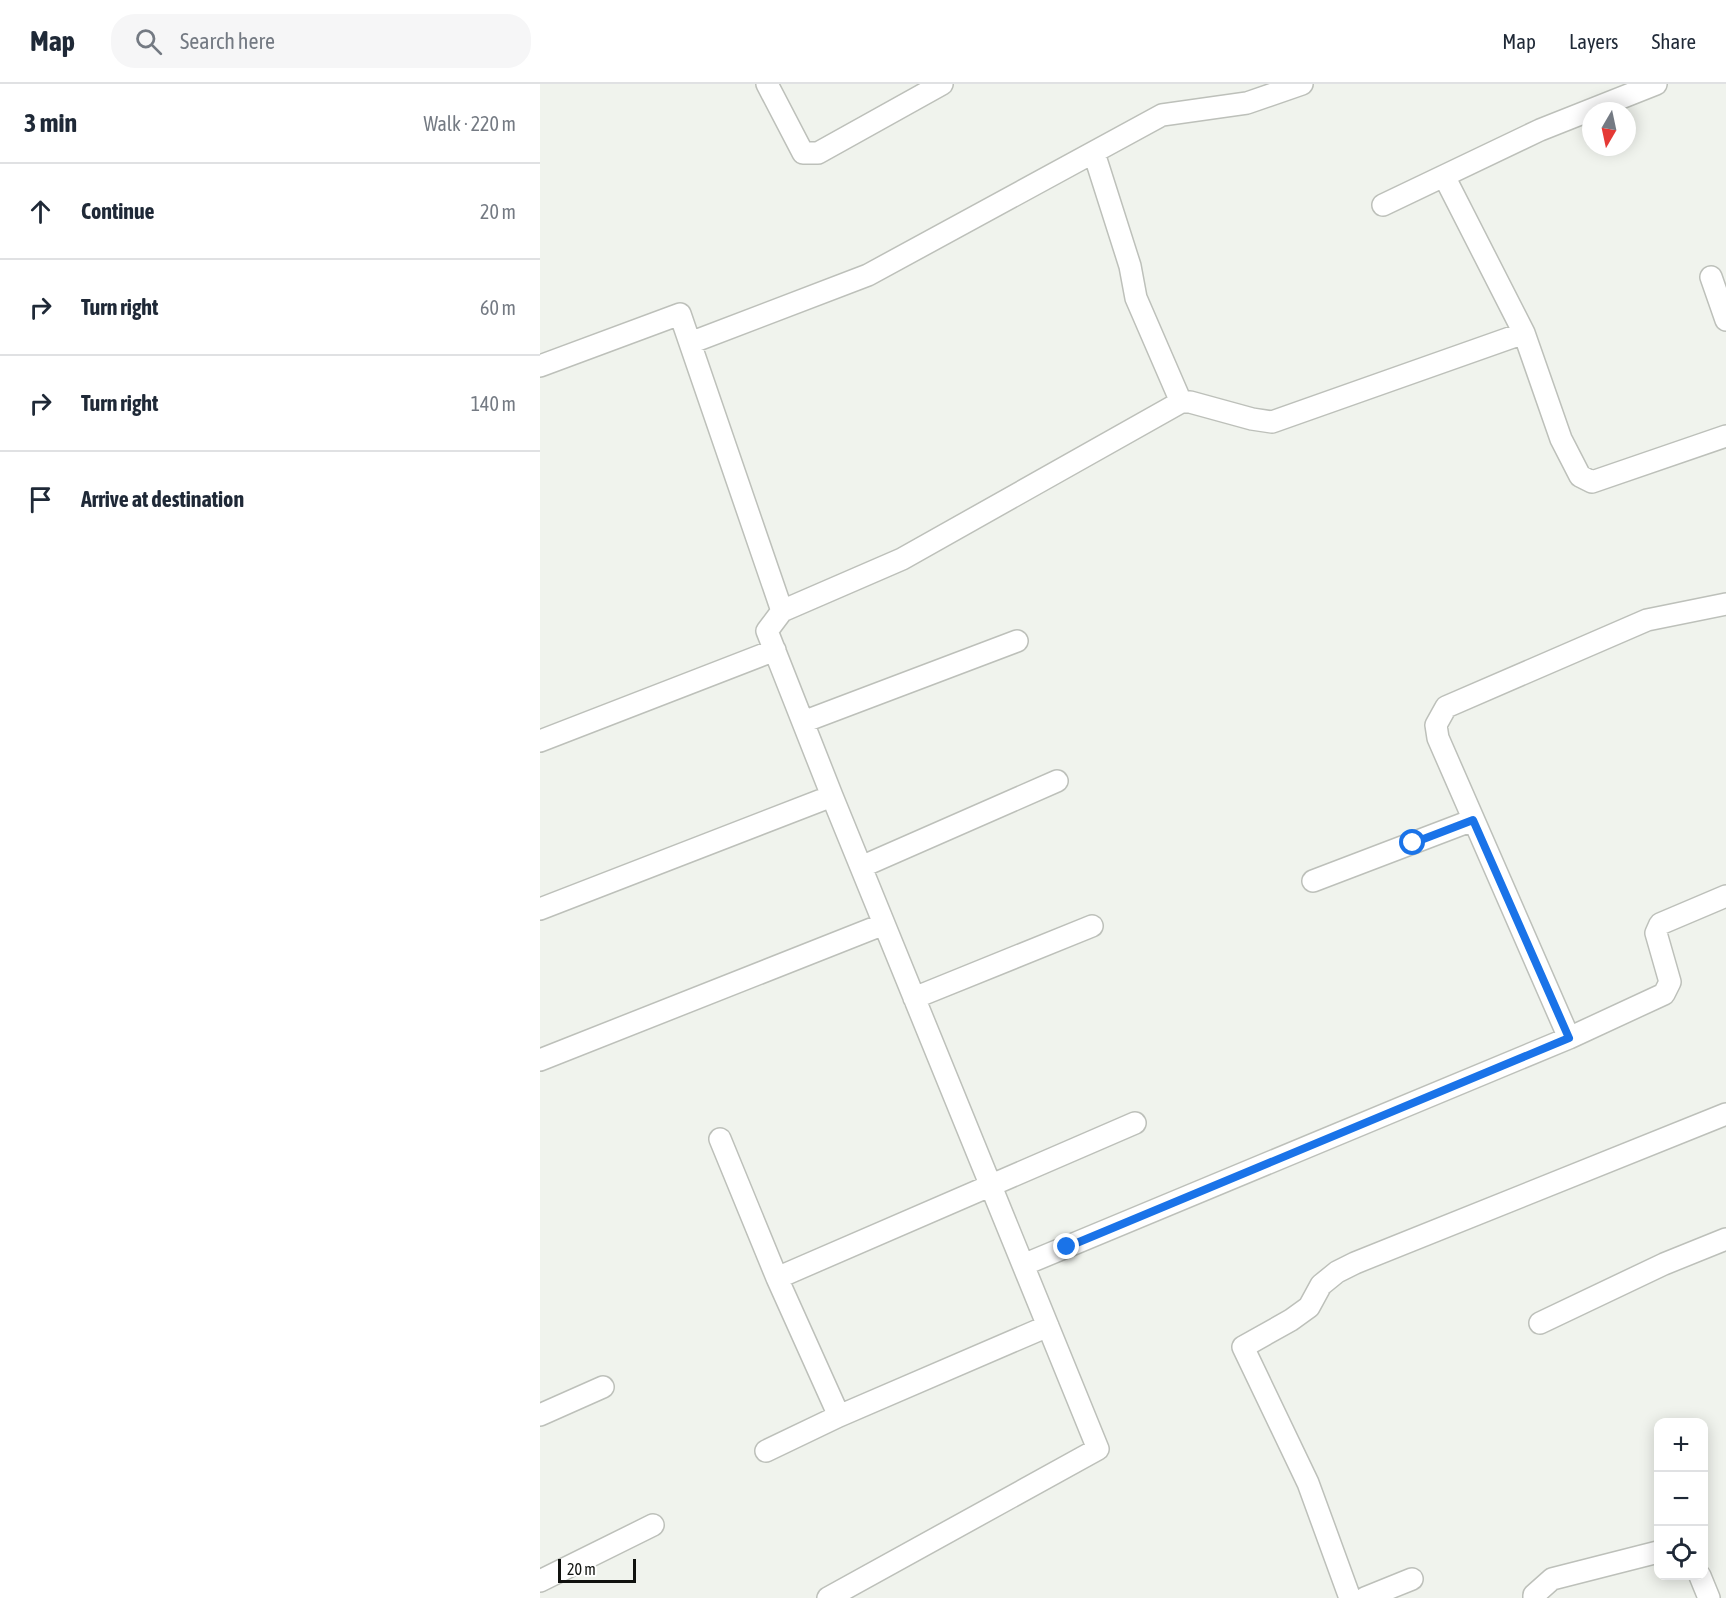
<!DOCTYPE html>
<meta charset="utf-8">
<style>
body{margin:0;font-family:"Asap Condensed",sans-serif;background:#f6f6f7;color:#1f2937}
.controls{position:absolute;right:18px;bottom:18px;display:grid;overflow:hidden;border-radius:12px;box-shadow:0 3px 15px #0003}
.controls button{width:54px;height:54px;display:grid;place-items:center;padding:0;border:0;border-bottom:2px solid #e0e1e3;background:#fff;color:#1f2937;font:30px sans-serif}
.compass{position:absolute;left:1042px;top:18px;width:54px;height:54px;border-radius:50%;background:#fff;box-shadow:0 3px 15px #0003;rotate:189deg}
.scale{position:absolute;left:18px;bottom:15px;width:78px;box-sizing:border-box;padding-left:6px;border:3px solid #10120f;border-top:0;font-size:16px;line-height:21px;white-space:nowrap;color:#10120f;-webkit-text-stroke:4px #fff;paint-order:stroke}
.stop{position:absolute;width:18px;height:18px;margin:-14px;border:4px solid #1a73e8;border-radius:50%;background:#fff}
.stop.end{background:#1a73e8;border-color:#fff;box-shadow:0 2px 6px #0008}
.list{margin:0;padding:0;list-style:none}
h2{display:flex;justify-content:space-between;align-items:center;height:78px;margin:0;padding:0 24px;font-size:26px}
h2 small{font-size:20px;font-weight:400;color:#747a83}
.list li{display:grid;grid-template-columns:39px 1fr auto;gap:18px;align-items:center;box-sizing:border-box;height:96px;padding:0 24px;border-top:2px solid #e0e1e3}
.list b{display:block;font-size:22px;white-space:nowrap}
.list em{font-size:20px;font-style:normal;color:#747a83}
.icon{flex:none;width:33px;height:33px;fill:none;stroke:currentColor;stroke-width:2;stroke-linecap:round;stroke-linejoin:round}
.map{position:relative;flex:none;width:1186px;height:1514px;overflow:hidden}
header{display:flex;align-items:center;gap:36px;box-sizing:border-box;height:84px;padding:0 30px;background:#fff;border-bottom:2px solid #e0e1e3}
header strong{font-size:28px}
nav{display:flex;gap:33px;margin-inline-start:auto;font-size:21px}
.search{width:420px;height:54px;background:#f6f6f7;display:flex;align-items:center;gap:15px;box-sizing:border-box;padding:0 21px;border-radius:24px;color:#747a83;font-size:22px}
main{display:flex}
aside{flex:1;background:#fff}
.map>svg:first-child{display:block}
</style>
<header>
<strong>Map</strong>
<div class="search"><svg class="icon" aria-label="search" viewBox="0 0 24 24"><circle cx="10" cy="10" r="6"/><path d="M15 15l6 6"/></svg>Search here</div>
<nav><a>Map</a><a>Layers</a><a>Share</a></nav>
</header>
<main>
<aside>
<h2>3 min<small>Walk · 220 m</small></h2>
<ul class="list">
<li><svg class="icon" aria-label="ahead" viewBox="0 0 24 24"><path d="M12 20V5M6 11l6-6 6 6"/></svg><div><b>Continue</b></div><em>20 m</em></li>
<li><svg class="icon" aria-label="right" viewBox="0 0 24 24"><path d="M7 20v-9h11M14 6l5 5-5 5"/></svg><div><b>Turn right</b></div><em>60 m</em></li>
<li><svg class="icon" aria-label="right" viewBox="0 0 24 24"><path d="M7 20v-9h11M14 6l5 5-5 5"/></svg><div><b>Turn right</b></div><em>140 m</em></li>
<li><svg class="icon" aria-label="arrive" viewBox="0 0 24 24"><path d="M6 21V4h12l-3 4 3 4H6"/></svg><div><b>Arrive at destination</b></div></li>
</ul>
</aside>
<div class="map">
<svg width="1186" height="1514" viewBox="0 0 1186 1514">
<rect width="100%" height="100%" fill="#f0f3ed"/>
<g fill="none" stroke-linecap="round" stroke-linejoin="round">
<!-- street casing -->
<g stroke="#bdc0ba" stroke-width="24">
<path id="street" d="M227,0L263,69H278L402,0
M554,69L590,182L596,214L641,318
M904,92L984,249L1021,355L1040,392L1052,398L1186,352
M843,121L1000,46L1116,0
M1171,193L1186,236
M150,259L328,191L622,31L707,19L762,0
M0,282L140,230L242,527
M263,638L477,557
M0,657L235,566
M321,783L517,697
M773,797L933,736
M0,825L292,712
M374,914L552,842
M1029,954L898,654L896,641L906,623L1107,536L1186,520
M0,976L344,840
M180,1055L237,1194L299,1332
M483,1181L1029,954L1124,910L1130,898L1116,849L1120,840L1186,812
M237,1194L595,1039
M1000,1239L1124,1180L1186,1155
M0,1331L63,1303
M226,1367L299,1332L508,1242
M1160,1492L1169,1514
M0,1497L113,1441
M288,1514L558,1365L292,712L227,547L242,527L362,475L641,318H650L712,335L732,338L984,249
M810,1514L768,1399L703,1263L751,1236L769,1223L781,1201L797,1188L815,1179L1186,1030
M825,1514L872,1495
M994,1514V1511L1012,1495L1118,1468"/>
</g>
<!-- street -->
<use href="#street" stroke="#fff" stroke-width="21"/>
</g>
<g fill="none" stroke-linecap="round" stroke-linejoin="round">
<!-- route -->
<path stroke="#1a73e8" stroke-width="8" d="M527,1163L1029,954L933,736L873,759"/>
</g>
</svg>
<div class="controls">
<button>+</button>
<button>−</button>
<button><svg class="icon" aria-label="locate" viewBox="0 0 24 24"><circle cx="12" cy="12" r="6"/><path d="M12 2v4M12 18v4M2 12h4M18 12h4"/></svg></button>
</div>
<svg class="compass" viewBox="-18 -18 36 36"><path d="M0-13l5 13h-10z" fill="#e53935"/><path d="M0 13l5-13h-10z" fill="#747a83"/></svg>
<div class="scale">20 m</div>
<div class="stop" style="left:873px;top:759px"></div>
<div class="stop end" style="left:527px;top:1163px"></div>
</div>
</main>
